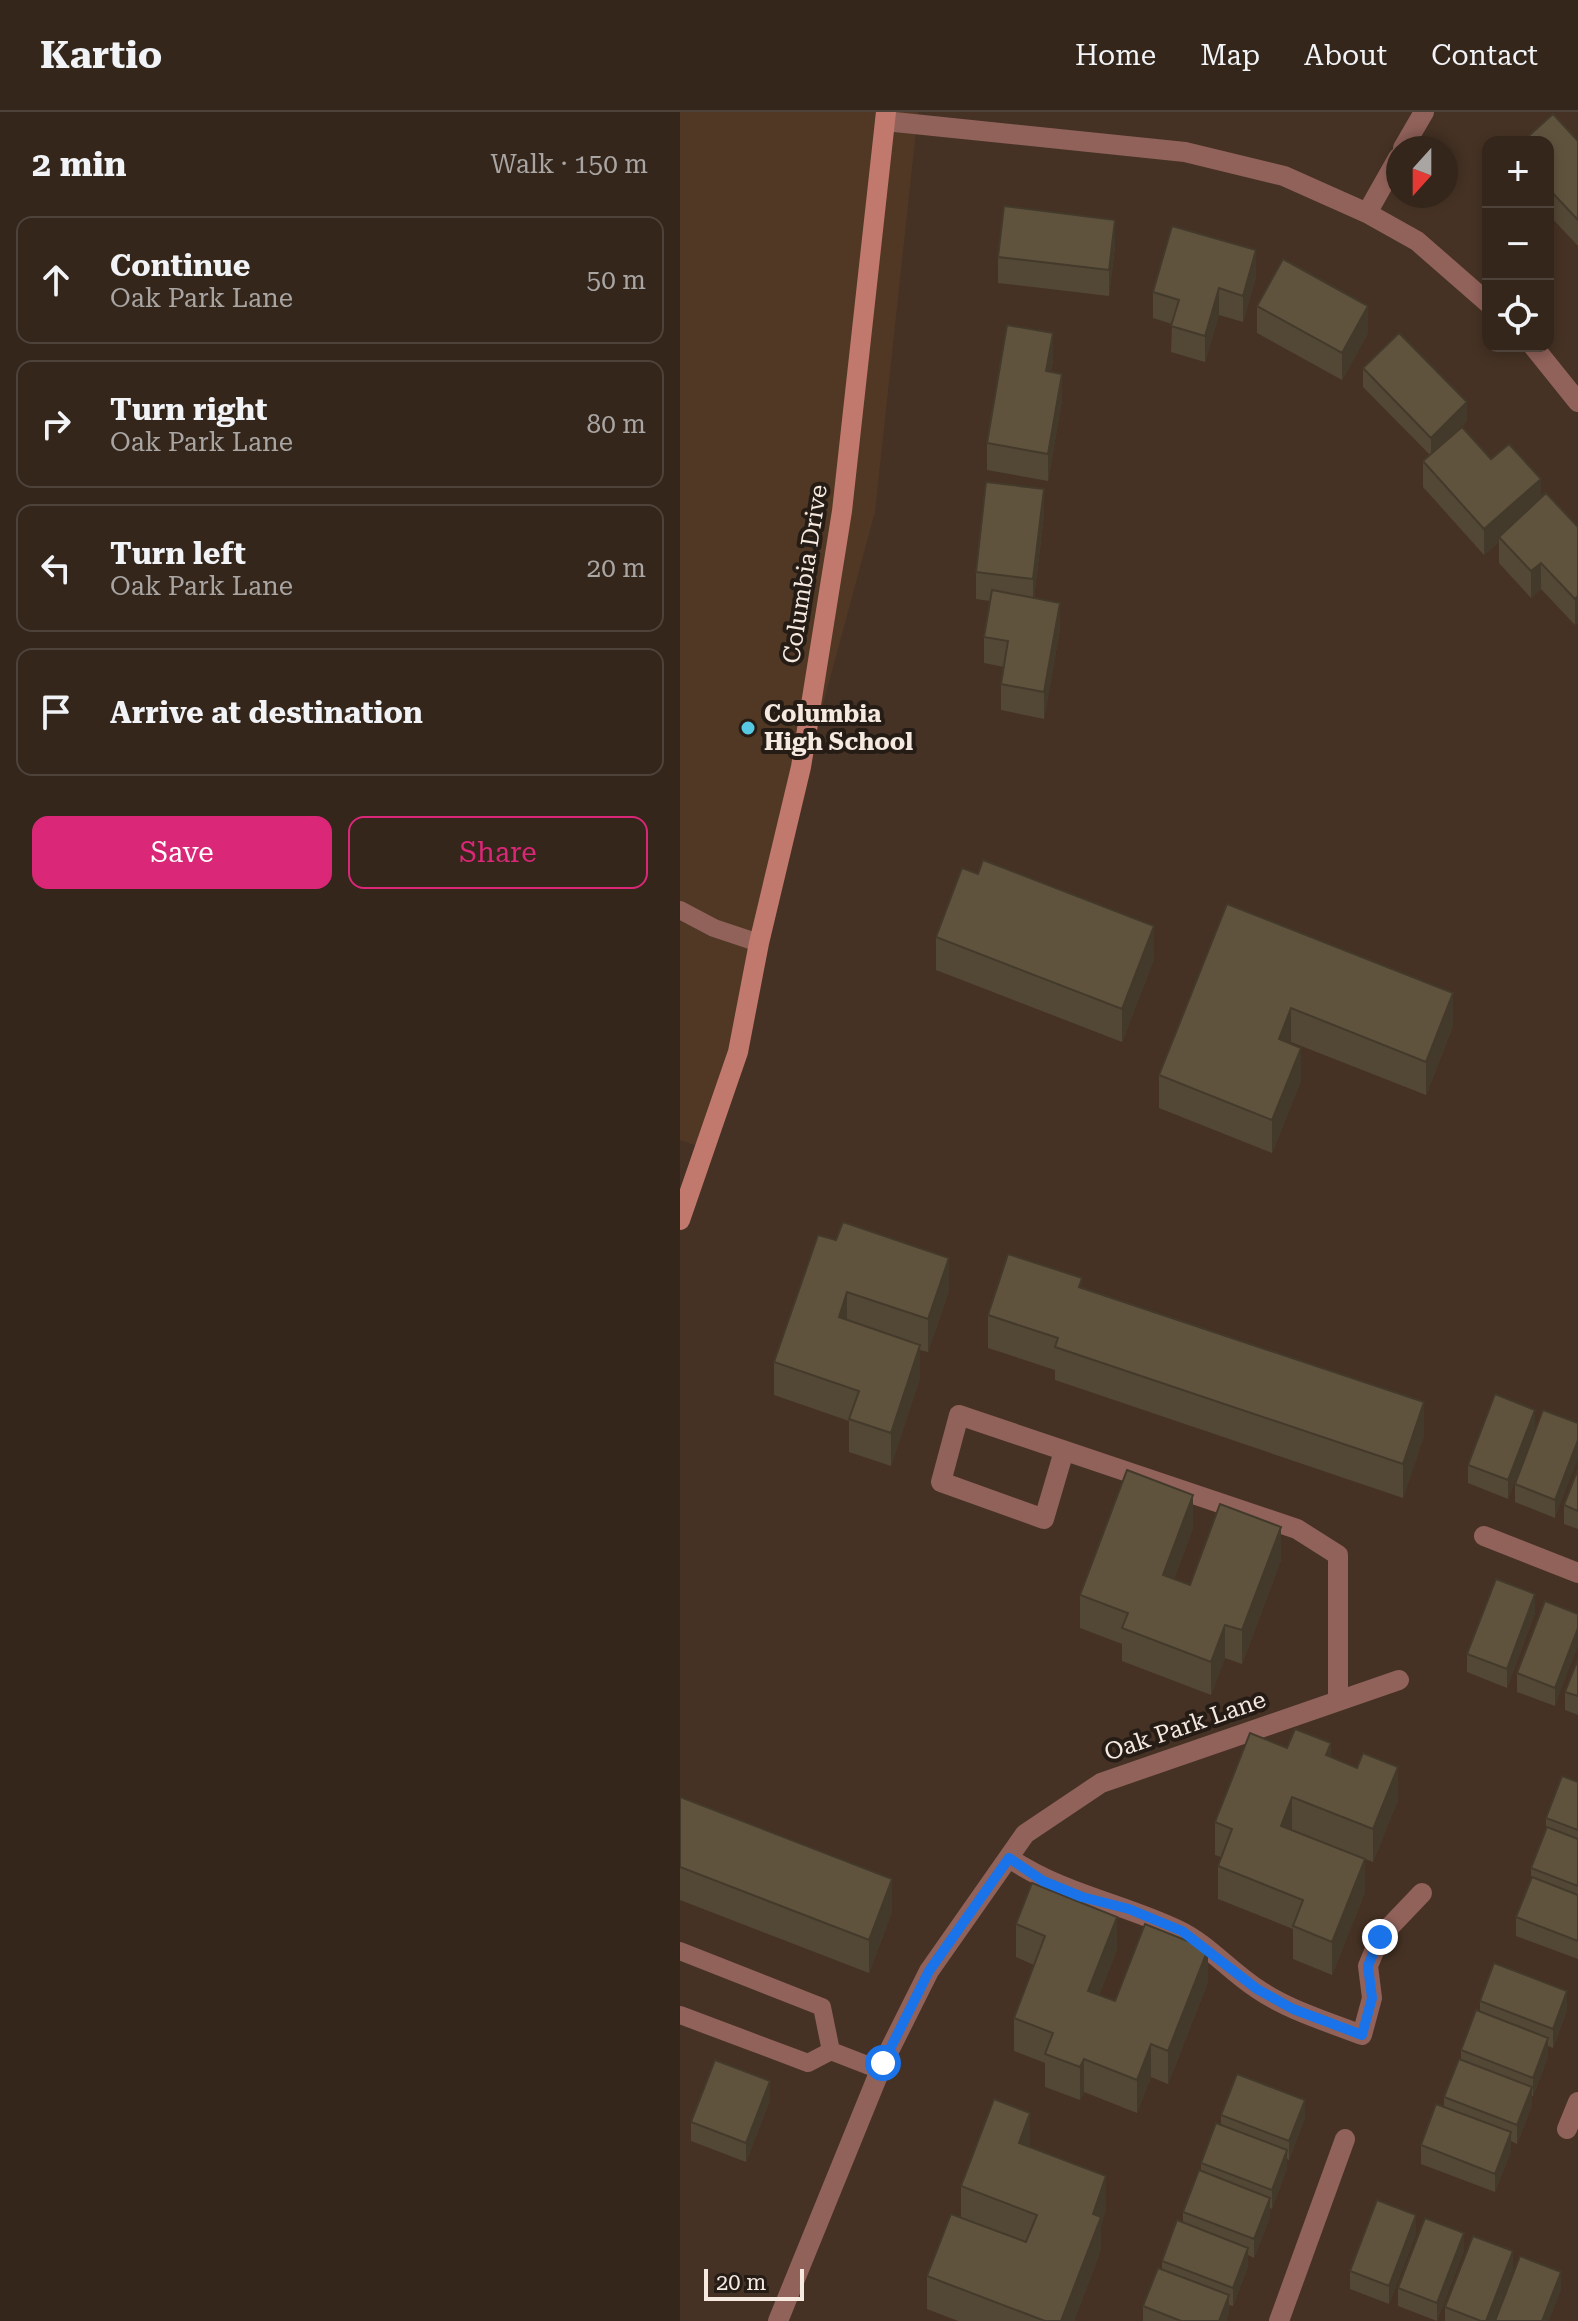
<!DOCTYPE html>
<meta charset="utf-8">
<style>
body{margin:0;font-family:"Roboto Serif",serif;background:#3f3228;color:#f1f3f6}
.controls{position:absolute;right:24px;top:24px;display:grid;overflow:hidden;border-radius:16px;box-shadow:0 4px 12px #0003}
.controls button{width:72px;height:72px;display:grid;place-items:center;padding:0;border:0;border-bottom:2px solid #4e433a;background:#34261b;color:#f1f3f6;font:40px sans-serif}
.compass{position:absolute;left:706px;top:24px;width:72px;height:72px;border-radius:50%;background:#34261b;box-shadow:0 4px 12px #0003;rotate:201deg}
.scale{position:absolute;left:24px;bottom:20px;width:100px;box-sizing:border-box;padding-left:8px;border:4px solid #f5e9e0;border-top:0;font-size:22px;line-height:28px;white-space:nowrap;color:#f5e9e0;-webkit-text-stroke:6px #251c16;paint-order:stroke}
.stop{position:absolute;width:24px;height:24px;margin:-18px;border:6px solid #1a73e8;border-radius:50%;background:#fff}
.stop.end{background:#1a73e8;border-color:#fff;box-shadow:0 2px 8px #0008}
.list{margin:0;padding:0;list-style:none}
h2{display:flex;justify-content:space-between;align-items:center;height:104px;margin:0;padding:0 32px;font-size:34px}
h2 small{font-size:26px;font-weight:400;color:#a9a5a3}
.list li{display:grid;grid-template-columns:52px 1fr auto;gap:24px;align-items:center;box-sizing:border-box;height:128px;margin:0 16px 16px;padding:0 16px;border:2px solid #4e433a;border-radius:16px}
.list b{display:block;font-size:30px;white-space:nowrap}
.list p{margin:0;font-size:26px;white-space:nowrap;color:#a9a5a3}
.list em{font-size:26px;font-style:normal;color:#a9a5a3}
.actions{display:flex;gap:16px;padding:24px 32px}
.actions a{flex:1;padding:18px 0;border:2px solid #db2777;border-radius:16px;text-align:center;font-size:28px;color:#db2777}
.actions .main{background:#db2777;color:#fff}
.icon{flex:none;width:44px;height:44px;fill:none;stroke:currentColor;stroke-width:2;stroke-linecap:round;stroke-linejoin:round}
.map{position:relative;flex:none;width:898px;height:2209px;overflow:hidden}
header{display:flex;align-items:center;gap:48px;box-sizing:border-box;height:112px;padding:0 40px;background:#34261b;border-bottom:2px solid #4e433a}
header strong{font-size:38px}
nav{display:flex;gap:44px;margin-inline-start:auto;font-size:28px}
main{display:flex}
aside{flex:1;background:#34261b}
.map>svg:first-child{display:block}
</style>
<header>
<strong>Kartio</strong>
<nav><a>Home</a><a>Map</a><a>About</a><a>Contact</a></nav>
</header>
<main>
<aside>
<h2>2 min<small>Walk · 150 m</small></h2>
<ul class="list">
<li><svg class="icon" aria-label="ahead" viewBox="0 0 24 24"><path d="M12 20V5M6 11l6-6 6 6"/></svg><div><b>Continue</b><p>Oak Park Lane</p></div><em>50 m</em></li>
<li><svg class="icon" aria-label="right" viewBox="0 0 24 24"><path d="M7 20v-9h11M14 6l5 5-5 5"/></svg><div><b>Turn right</b><p>Oak Park Lane</p></div><em>80 m</em></li>
<li><svg class="icon" aria-label="left" viewBox="0 0 24 24"><path d="M17 20v-9H6M10 6l-5 5 5 5"/></svg><div><b>Turn left</b><p>Oak Park Lane</p></div><em>20 m</em></li>
<li><svg class="icon" aria-label="arrive" viewBox="0 0 24 24"><path d="M6 21V4h12l-3 4 3 4H6"/></svg><div><b>Arrive at destination</b></div></li>
</ul>
<div class="actions"><a class="main">Save</a><a>Share</a></div>
</aside>
<div class="map">
<svg width="898" height="2209" viewBox="0 0 898 2209">
<rect width="100%" height="100%" fill="#453224"/>
<!-- built -->
<path fill="#503825" d="M0,0H238L195,400L23,1036L0,1028Z"/>
<g fill="none" stroke-linecap="round" stroke-linejoin="round">
<!-- lane -->
<path stroke="#91625a" stroke-width="18" d="M0,798L34,816L79,831
M0,1839L142,1895L151,1939
M0,1903L128,1951L151,1939L200,1958"/>
<!-- street -->
<path stroke="#91625a" stroke-width="20" d="M205,9L505,40L604,64L687,101L737,129L808,191
M723,36L744,0
M687,101L718,46
M853,234L898,290
M384,1339L364,1407L261,1370L279,1303L617,1417L658,1443V1589
M804,1424L898,1461
M329,1746C385,1783 439,1790 498,1818C526,1831 550,1859 576,1876C608,1898 646,1909 682,1923L692,1886L688,1854L700,1825L742,1781
M887,2017L898,1990
M98,2209L203,1951L249,1859L345,1722L421,1671L719,1568
M599,2209L665,2027"/>
<!-- secondary -->
<path stroke="#c2796d" stroke-width="20" d="M0,1108L58,940L79,831L121,655L162,399L206,0"/>
</g>
<!-- wall -->
<path fill="#534735" d="M898,29V134L868,102V30Z
M435,134L429,184L318,171V145Z
M576,165L563,210L539,203L525,250L491,240L492,212L473,206V180Z
M577,194L688,221L662,268L577,221Z
M373,248L371,259L382,288L368,369L307,358V331Z
M683,256L787,309L777,319L898,415L895,513L861,477L851,486L819,451V430L804,443L743,375V349L750,343L683,275Z
M364,403L354,486L380,517L364,607L321,598V572L324,555L304,551V525L310,489L296,487V460Z
M547,792L773,914L746,983L611,930L610,932L621,969L592,1041L479,996V963Z
M256,825L474,847L442,930L256,858Z
M138,1123L269,1179L248,1240L240,1238V1266L211,1354L169,1340V1309L94,1283V1250Z
M402,1176L744,1324L723,1386L375,1268V1258L308,1236V1203Z
M898,1311L875,1406L835,1390V1372Z
M855,1316L828,1387L788,1371V1353Z
M898,1357V1417L884,1412V1393Z
M513,1416L494,1467L510,1473L601,1448L562,1552L545,1546L531,1583L442,1549V1532L400,1516V1483Z
M855,1501L827,1576L787,1560V1542Z
M898,1502L875,1594L837,1580V1561Z
M898,1547V1603L885,1598V1580Z
M607,1636L651,1645L718,1688L693,1750L612,1718L685,1780L652,1863L613,1847V1817L538,1787V1754L541,1745L535,1743V1710Z
M898,1670V1847L836,1824V1805L851,1766V1756L866,1716V1706Z
M0,1685L212,1800L189,1861L0,1788Z
M336,1812L437,1838L419,1883L435,1889L528,1870L488,1972L471,1965L457,2001L404,1980L400,1988L365,1975V1951L334,1939V1906L354,1853L336,1845Z
M800,1889L887,1898L873,1936L868,1934V1945L853,1984H852V1993L837,2032L831,2029V2039L815,2080L741,2052V2033L764,1995V1985L781,1947V1938L800,1900Z
M90,1988L66,2050L11,2029V2010Z
M541,2003L625,2006L609,2048L607,2047V2056L592,2097L590,2096V2105L574,2146L568,2143V2154L553,2194L549,2193V2202L546,2209H463V2194L482,2158V2149L503,2110V2100L521,2059V2051L541,2012Z
M350,2035L426,2097L421,2113V2138L394,2209H278L247,2197V2164L281,2106V2074Z
M736,2122L709,2192L670,2177V2159Z
M784,2139L757,2209L718,2194V2176Z
M833,2158L814,2209H765V2195Z"/>
<!-- shaded-wall -->
<path fill="#433a2b" d="M435,108V134L429,184V158Z
M576,138V165L563,210V184Z
M539,176V203L525,250V224Z
M688,194V221L662,268V241Z
M373,221V248L366,285V259Z
M382,262V288L368,369V342Z
M787,290V309L751,344V326Z
M861,367V393L819,425V430L804,443V417Z
M364,377V403L353,494V467Z
M861,451V477L851,486V459Z
M898,484V511L895,513V487Z
M380,491V517L364,607V580Z
M474,814V847L442,930V897Z
M773,881V914L746,983V950Z
M611,896V930L599,960V927Z
M621,936V969L592,1041V1008Z
M269,1146V1179L248,1240V1207Z
M167,1180V1213L159,1205Z
M240,1233V1266L211,1354V1321Z
M744,1290V1324L723,1386V1352Z
M855,1298V1316L828,1387V1368Z
M898,1328V1347L875,1406V1388Z
M513,1383V1416L483,1496V1463Z
M601,1415V1448L562,1552V1518Z
M855,1482V1501L827,1576V1557Z
M545,1513V1546L531,1583V1550Z
M898,1516V1534L875,1594V1576Z
M651,1631V1664L646,1643Z
M718,1655V1688L693,1750V1717Z
M612,1685V1718L601,1747V1714Z
M685,1747V1780L652,1863V1830Z
M212,1767V1800L189,1861V1828Z
M437,1805V1838L408,1912V1879Z
M528,1837V1870L488,1972V1939Z
M887,1879V1898L873,1936V1917Z
M868,1926V1945L853,1984V1966Z
M471,1932V1965L457,2001V1968Z
M404,1947V1980L400,1988V1955Z
M90,1969V1988L66,2050V2031Z
M852,1975V1993L837,2032V2013Z
M625,1988V2006L609,2048V2029Z
M350,2001V2034L339,2064V2031Z
M831,2020V2039L815,2080V2062Z
M607,2038V2056L592,2097V2078Z
M426,2064V2097L421,2113V2138L394,2209H381L413,2102Z
M590,2086V2105L574,2146V2127Z
M736,2103V2122L709,2192V2174Z
M784,2121V2139L757,2209V2191Z
M568,2136V2154L553,2194V2176Z
M833,2139V2158L814,2209H806Z
M881,2160V2178L869,2209H862Z
M549,2183V2202L546,2209H539Z"/>
<!-- building -->
<path fill="#60533e" stroke="#433a2b" stroke-width="2" d="M873,2L898,29V108L868,76V30H842Z
M324,94L435,108L429,158L318,145Z
M492,114L576,138L563,184L539,176L525,224L491,214L499,188L473,180Z
M603,147L688,194L662,241L577,194Z
M327,213L373,221L366,259L382,262L368,342L307,331Z
M719,221L787,290L751,326L683,256Z
M782,315L811,347L829,332L861,367L804,417L743,349Z
M306,370L364,377L353,467L296,460Z
M866,381L898,415V484L895,487L861,451L851,459L819,425Z
M312,478L380,491L364,580L321,572L328,529L304,525Z
M303,748L474,814L442,897L256,825L282,756L298,762Z
M547,792L773,881L746,950L611,896L599,927L621,936L592,1008L479,963Z
M163,1110L269,1146L248,1207L167,1180L159,1205L240,1233L211,1321L169,1307L179,1279L94,1250L138,1123L156,1128Z
M328,1142L402,1166L399,1175L744,1290L723,1352L375,1235L378,1226L308,1203Z
M815,1282L855,1298L828,1368L788,1353Z
M863,1298L898,1311V1328L875,1388L835,1372Z
M898,1357V1399L884,1393Z
M447,1358L513,1383L483,1463L510,1473L540,1392L601,1415L562,1518L545,1513L531,1550L442,1516L448,1501L400,1483Z
M816,1467L855,1482L827,1557L787,1542Z
M865,1489L898,1502V1516L875,1576L837,1561Z
M898,1547V1584L885,1580Z
M615,1617L651,1631L646,1643L677,1656L683,1641L718,1655L693,1717L612,1685L601,1714L685,1747L652,1830L613,1814L623,1788L538,1754L552,1717L535,1710L570,1621L607,1636Z
M882,1664L898,1670V1718L866,1706Z
M0,1685L212,1767L189,1828L0,1755Z
M867,1715L898,1727V1774L851,1756Z
M852,1765L898,1783V1829L836,1805Z
M352,1771L437,1805L408,1879L435,1889L465,1812L528,1837L488,1939L471,1932L457,1968L404,1947L400,1955L365,1942L373,1921L334,1906L365,1824L336,1812Z
M814,1851L887,1879L873,1917L800,1889Z
M796,1898L868,1926L853,1966L781,1938Z
M779,1947L852,1975L837,2013L764,1985Z
M35,1948L90,1969L66,2031L11,2010Z
M557,1962L625,1988L609,2029L541,2003Z
M314,1987L350,2001L339,2031L426,2064L413,2102L421,2105L381,2209H365L247,2164L271,2102L346,2130L357,2103L281,2074Z
M756,1992L831,2020L815,2062L741,2033Z
M536,2011L607,2038L592,2078L521,2051Z
M519,2058L590,2086L574,2127L503,2100Z
M697,2088L736,2103L709,2174L670,2159Z
M745,2106L784,2121L757,2191L718,2176Z
M497,2108L568,2136L553,2176L482,2149Z
M793,2124L833,2139L806,2209H801L765,2195Z
M840,2144L881,2160L862,2209H815Z
M478,2156L549,2183L539,2209H501L463,2194Z"/>
<g fill="none" stroke-linecap="round" stroke-linejoin="round">
<!-- route -->
<path stroke="#1a73e8" stroke-width="10" d="M203,1951L249,1859L329,1746L363,1769L402,1785L449,1797L502,1819L577,1877L613,1897L682,1923L692,1886L688,1854L700,1825"/>
</g>
<!-- markers -->
<circle fill="#57c9e2" stroke="#251c16" stroke-width="3" cx="68" cy="616" r="8"/>
<g text-anchor="middle" stroke-width="8" stroke-linejoin="round" paint-order="stroke">
<!-- street labels -->
<g font-size="24" fill="#f5e9e0" stroke="#251c16">
<text transform="translate(125 462) rotate(-81)" y="8">Columbia Drive</text>
<text transform="translate(505 1614) rotate(-19)" y="8">Oak Park Lane</text>
</g>
<!-- poi labels -->
<g font-size="24" font-weight="bold" fill="#f5e9e0" stroke="#251c16" text-anchor="start">
<text x="84" y="610">Columbia<tspan x="84" dy="28">High School</tspan></text>
</g>
</g>
</svg>
<div class="controls">
<button>+</button>
<button>−</button>
<button><svg class="icon" aria-label="locate" viewBox="0 0 24 24"><circle cx="12" cy="12" r="6"/><path d="M12 2v4M12 18v4M2 12h4M18 12h4"/></svg></button>
</div>
<svg class="compass" viewBox="-18 -18 36 36"><path d="M0-13l5 13h-10z" fill="#e53935"/><path d="M0 13l5-13h-10z" fill="#a9a5a3"/></svg>
<div class="scale">20 m</div>
<div class="stop" style="left:203px;top:1951px"></div>
<div class="stop end" style="left:700px;top:1825px"></div>
</div>
</main>
